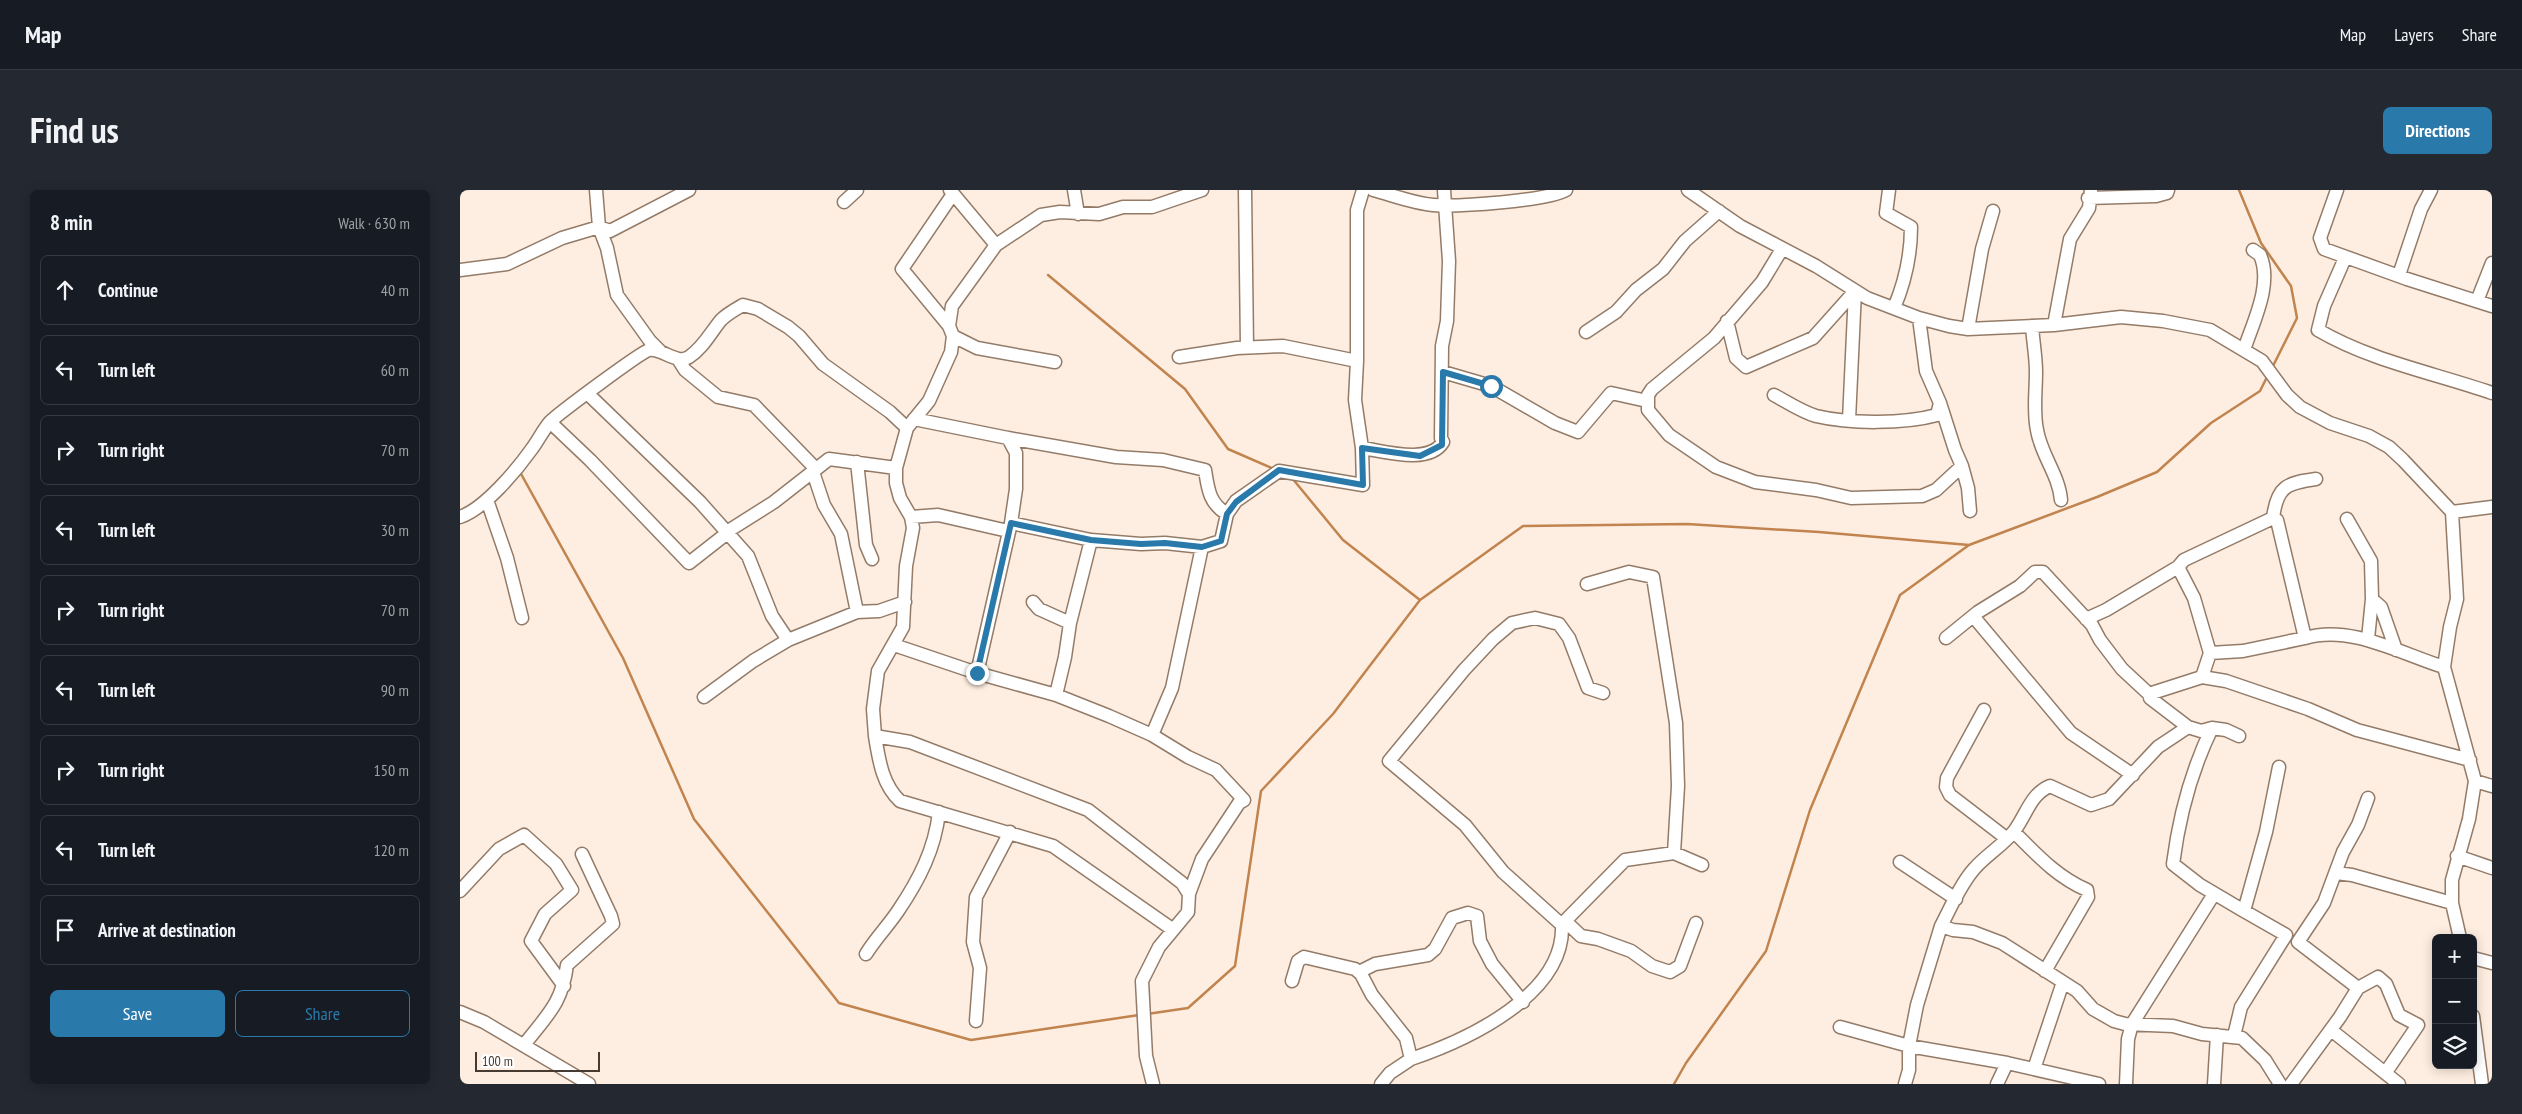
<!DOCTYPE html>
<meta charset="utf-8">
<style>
body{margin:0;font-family:"PT Sans Narrow",sans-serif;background:#242831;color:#f1f3f6}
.controls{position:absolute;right:15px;bottom:15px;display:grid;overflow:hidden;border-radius:8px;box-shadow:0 2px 12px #0003}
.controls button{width:45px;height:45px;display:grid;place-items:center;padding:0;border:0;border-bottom:1px solid #363941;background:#171b24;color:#f1f3f6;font:25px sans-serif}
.scale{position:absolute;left:15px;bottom:12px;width:125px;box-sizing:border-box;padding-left:5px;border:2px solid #453b32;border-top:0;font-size:14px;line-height:18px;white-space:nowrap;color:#453b32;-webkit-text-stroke:4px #fff;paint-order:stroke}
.stop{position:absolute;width:15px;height:15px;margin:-11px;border:4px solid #2a79ab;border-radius:50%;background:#fff}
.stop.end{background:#2a79ab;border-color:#fff;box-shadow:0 1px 5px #0008}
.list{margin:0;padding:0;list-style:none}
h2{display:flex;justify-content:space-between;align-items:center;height:65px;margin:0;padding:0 20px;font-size:21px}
h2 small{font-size:16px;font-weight:400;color:#9ea1a6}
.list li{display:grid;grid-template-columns:32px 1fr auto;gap:15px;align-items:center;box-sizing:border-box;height:70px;margin:0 10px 10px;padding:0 10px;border:1px solid #363941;border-radius:8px}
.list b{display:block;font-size:19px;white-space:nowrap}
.list em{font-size:16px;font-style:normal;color:#9ea1a6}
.actions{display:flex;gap:10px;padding:15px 20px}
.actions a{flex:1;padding:11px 0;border:1px solid #2a79ab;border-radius:8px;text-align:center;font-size:18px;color:#2a79ab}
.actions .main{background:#2a79ab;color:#fff}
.icon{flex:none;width:28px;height:28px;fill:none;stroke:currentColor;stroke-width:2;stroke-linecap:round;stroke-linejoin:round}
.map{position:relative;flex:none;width:2032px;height:894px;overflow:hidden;border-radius:8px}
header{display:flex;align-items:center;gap:30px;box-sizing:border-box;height:70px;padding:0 25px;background:#171b24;border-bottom:1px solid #363941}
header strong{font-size:24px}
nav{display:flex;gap:28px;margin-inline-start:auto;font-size:18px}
.intro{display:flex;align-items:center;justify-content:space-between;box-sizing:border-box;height:120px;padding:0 30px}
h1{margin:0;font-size:35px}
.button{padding:12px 22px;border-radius:8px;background:#2a79ab;color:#fff;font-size:18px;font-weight:700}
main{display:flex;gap:30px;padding:0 30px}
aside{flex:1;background:#171b24;border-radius:8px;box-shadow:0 2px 12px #0003}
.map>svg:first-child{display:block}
</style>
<header>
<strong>Map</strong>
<nav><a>Map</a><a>Layers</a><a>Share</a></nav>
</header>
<div class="intro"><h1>Find us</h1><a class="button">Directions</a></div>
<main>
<aside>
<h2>8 min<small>Walk · 630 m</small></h2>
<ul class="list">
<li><svg class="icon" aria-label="ahead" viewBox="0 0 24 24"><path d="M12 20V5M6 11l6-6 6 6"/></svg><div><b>Continue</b></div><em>40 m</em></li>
<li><svg class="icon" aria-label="left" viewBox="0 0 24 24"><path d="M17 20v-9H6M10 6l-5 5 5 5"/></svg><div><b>Turn left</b></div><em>60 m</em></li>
<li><svg class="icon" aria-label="right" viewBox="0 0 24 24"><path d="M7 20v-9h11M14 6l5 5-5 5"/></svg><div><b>Turn right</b></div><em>70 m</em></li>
<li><svg class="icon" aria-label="left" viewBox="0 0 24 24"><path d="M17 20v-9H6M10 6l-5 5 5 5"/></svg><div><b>Turn left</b></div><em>30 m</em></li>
<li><svg class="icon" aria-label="right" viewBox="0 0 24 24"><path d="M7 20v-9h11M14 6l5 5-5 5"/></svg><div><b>Turn right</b></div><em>70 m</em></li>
<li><svg class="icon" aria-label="left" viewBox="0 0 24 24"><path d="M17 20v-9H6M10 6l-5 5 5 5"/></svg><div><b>Turn left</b></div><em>90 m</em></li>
<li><svg class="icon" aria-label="right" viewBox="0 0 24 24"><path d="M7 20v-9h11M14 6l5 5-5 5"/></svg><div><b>Turn right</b></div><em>150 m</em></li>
<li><svg class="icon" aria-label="left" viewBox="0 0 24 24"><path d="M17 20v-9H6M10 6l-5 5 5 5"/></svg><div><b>Turn left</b></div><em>120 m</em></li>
<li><svg class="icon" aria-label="arrive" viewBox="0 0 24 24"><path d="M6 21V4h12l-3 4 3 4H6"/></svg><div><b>Arrive at destination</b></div></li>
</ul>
<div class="actions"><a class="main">Save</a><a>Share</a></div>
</aside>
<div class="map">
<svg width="2032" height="894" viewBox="0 0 2032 894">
<rect width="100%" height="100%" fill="#feeee1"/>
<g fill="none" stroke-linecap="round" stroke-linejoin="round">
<!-- stream -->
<path stroke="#c1844e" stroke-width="2.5" d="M1779,0L1801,53L1831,96L1837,128L1812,178
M588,85L725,199L768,259L814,279
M60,282L163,468L234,629L379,813L511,850L679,825
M832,288L883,350L960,410
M687,824L728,818L775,776L801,601L873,524L960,410L1063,336L1227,334L1359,342L1509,355
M1214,894L1226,873L1306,761L1350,620L1440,405L1509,355L1637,307L1697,282L1751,233L1800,201L1808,185"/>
<!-- minor casing -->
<g stroke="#937b68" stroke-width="15">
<path id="minor" d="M136,0L139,37L147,58L157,105L190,151L200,161
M490,0L536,55
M614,0L618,24
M785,0L787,157
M913,0C932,5 953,13 973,15C997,17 1086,11 1106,0
M1228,0L1280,36L1356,76L1407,108L1459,128L1489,136L1508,139L1594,135L1661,127L1703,131L1750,140L1802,171L1827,205L1840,217L1870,233L1909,246L1929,257L1943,270L1992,322L1997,409L1990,437L1984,477L2015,591L2009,629L1992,690V713L2000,748
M1429,0L1426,23L1451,37C1451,66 1445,92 1434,118
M1877,0L1860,48L1864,59L1947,89L2032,116
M1628,8L1696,6L1707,3L1708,0
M384,12L397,0
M1322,59L1302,92L1254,148L1192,199L1188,205V220L1209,245L1256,277L1295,292L1356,300L1391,308L1462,306L1476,300L1502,276
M1885,68L1864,116L1858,140C1911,171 1974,183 2032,203
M0,80L47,74L102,48L139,37L150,41L229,0
M1939,85L1961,19L1971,0
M2017,111L2032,73
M1459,128L1466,181L1480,213L1495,260L1502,276L1508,298L1510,321
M1267,131L1276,168L1286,177L1353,148L1395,101L1389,230
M1594,135L1610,49L1629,18L1631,0
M489,136L442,79L493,4
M1572,136C1573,151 1576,167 1576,182C1576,202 1573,221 1577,240C1581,265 1599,285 1601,310
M1508,139L1522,59L1533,21
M1126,142L1156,122L1176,100L1203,79L1225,51L1259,21
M493,146L517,158L595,172
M1784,160C1793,132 1813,94 1800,65L1793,60
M719,167L777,158L823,156L897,171V20L903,0
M218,169L225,180L258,207L294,215L356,279
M983,182L1031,196L1095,233L1118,242L1151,203L1187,211
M127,203L240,312L288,366L312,426L328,450L397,422L419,421L445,412
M1314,205C1327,212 1342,222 1356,226C1390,234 1444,234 1477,225L1480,213
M454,229L548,248L556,263V299L551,333L517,483
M90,232L130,270L229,373L266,344
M548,248L656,267L703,270L745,280C748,299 749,313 767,324
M902,258C924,261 969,275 983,252L981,248L982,156L987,131L989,71L984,0
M397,272L406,355L412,369
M353,282L364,315L381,344L397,422
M27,310L47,368L62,428
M1992,322L2032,317
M0,327C24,319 56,281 71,260C78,251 83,240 90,232C99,223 181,162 189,160C202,158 217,175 229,167C243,158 251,142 261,130C267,124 276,119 283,115L298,119L328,137L339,146L363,174L430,222L447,238
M451,327L478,325L548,341
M1813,328C1817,296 1827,293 1856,289
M1887,329L1911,371L1912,409
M551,333L631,350L681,354L705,353L742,357L761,351L767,324L776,311L819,281L903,295L902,258L895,210L897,171
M265,343L314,312L369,269L436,278
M1127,394L1169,382L1193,387L1216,533L1218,596L1214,663
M573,412L579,419L610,433
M1513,426L1611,543L1673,585
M1626,429L1646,420L1718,377
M1486,448L1518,422L1560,396L1575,382H1583L1632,435L1640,450L1662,479L1689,504L1690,508L1728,537L1741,541L1752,538L1766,540L1779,546
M1908,449L1912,409L1921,417L1936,460
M434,455L517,483L596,505L649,526L692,545L728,567L756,580L784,610L779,613L742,669L729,704
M1750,463L1734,408L1718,377L1724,370L1813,328L1817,330L1845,448C1891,434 1941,464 1984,477
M1742,487L1750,463L1783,461L1845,448
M1689,504L1742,487L1766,491L1848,519L1897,540L2010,570
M596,505L605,467L610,433L631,350
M244,507L293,471L328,450
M1524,520L1487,588L1486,597L1490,605L1546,648
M1728,537L1698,557L1649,609L1631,615L1590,596C1571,604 1567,623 1555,640C1544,655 1527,664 1514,679C1500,695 1491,717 1481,736L1493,740L1513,742L1542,753L1617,801L1633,819L1654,831L1665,834L1713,836L1742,844L1782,848L1805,870L1820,894
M1752,538C1731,581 1719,627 1713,674L1740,695L1784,721L1806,642L1819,577
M692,545L712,498L742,357
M415,546C419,570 422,594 440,611L593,656L712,739
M2015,591L2032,596
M1554,642C1577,665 1597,687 1627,700L1628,707L1585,781
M1997,666L2032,678
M1440,672L1496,709
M1876,683L1892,685L1992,713
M0,701L39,659L64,645L96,674L112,700L85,724L71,751L104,796
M1105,731L1165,670L1214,663L1242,675
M1102,735L1043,682L1005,635L929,571L1004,480L1033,449L1052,433L1075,428L1099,434L1109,448L1128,498L1143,503
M406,764C415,749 428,736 438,721C459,690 475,659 479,622
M2013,768L2032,773
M899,782L915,774L968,765L975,759L992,728L1008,723L1017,726L1020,751L1032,774L1063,812
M832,791L838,771L844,767L895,779L901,784L912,805L946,848L951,869L930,883L921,894
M1898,798L1918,787L1926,794L1939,825L1958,835L1926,882
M0,822L24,832L129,894
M2013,826L2022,894
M516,831L520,778L513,752L516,707L550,642
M1380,837L1449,856L1547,873
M1871,840L1939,894
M1774,846L1781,817L1826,745L1784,721
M64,855C87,825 102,814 107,775L153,734L151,726L122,664
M951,869C1007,850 1105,805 1102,735L1105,731L1121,746L1138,749L1171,761L1192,776L1210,782L1220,776L1236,733
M1574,879L1603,792
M693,894L686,866L682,791L699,757L728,722L729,704L722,693L628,620L450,552L415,546L413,519L418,481L443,437L446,376L453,338L451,327L440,308L436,293V278L447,238L469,211L491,162L493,146L489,136L492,116L536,55L581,25L600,22L639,24L663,17H692L742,0
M1445,894L1449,880V856L1457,815L1481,736
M1537,894L1547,873L1639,894
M1666,894L1668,849L1672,834L1754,704
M1754,894L1757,845
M1831,894L1880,827L1898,798L1838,752L1864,713L1883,662L1898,635L1908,608"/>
</g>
<!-- minor -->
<use href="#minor" stroke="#fff" stroke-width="12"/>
</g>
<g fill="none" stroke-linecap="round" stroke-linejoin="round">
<!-- route -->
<path stroke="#2a79ab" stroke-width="6" d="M517,483L551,333L631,350L681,354L705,353L742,357L761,351L767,324L776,312L819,280L903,295L902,258L960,266L982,255L983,182L1031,196"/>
</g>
</svg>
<div class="controls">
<button>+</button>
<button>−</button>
<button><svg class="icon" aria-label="layers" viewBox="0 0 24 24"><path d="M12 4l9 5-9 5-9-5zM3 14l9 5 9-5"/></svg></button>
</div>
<div class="scale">100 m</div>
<div class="stop" style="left:1031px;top:196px"></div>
<div class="stop end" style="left:517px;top:483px"></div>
</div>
</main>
